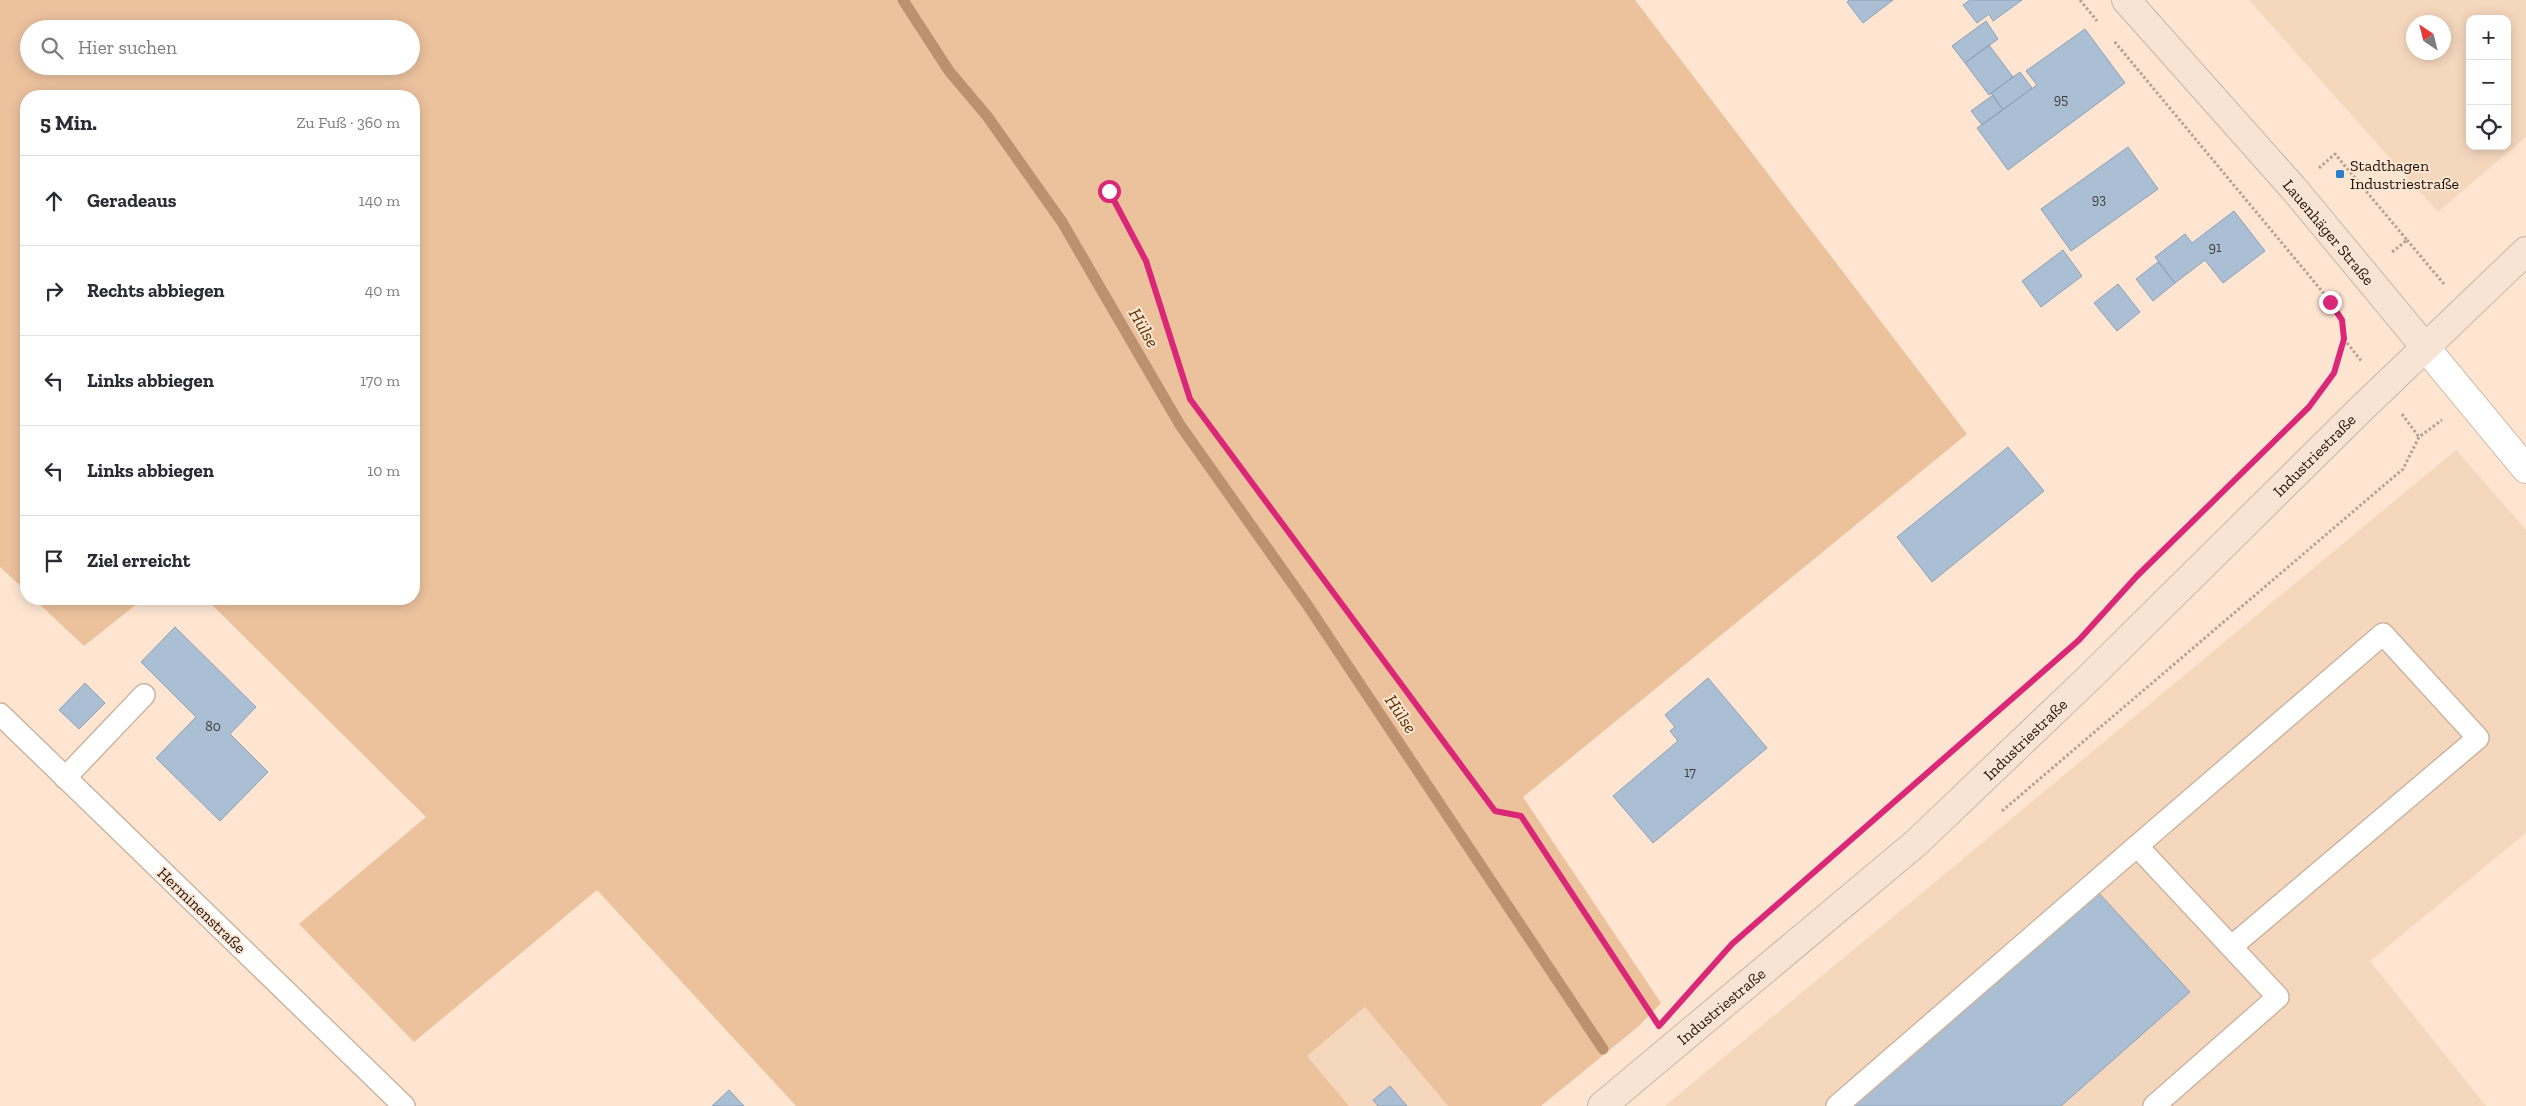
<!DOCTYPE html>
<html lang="de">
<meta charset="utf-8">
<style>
body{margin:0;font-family:"Zilla Slab",serif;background:#f2f2f3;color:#2b2b33}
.controls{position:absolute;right:15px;top:15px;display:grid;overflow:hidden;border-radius:10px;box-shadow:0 2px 12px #0003}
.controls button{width:45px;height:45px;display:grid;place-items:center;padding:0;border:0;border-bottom:1px solid #e1e1e2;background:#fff;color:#2b2b33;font:25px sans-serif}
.compass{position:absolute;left:2406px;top:15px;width:45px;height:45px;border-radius:50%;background:#fff;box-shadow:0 2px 12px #0003;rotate:325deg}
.stop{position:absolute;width:15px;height:15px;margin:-11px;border:4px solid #db2777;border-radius:50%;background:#fff}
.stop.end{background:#db2777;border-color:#fff;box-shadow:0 1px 5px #0008}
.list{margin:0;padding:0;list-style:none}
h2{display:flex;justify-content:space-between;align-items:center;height:65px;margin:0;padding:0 20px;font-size:21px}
h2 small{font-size:16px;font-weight:400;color:#7c7c81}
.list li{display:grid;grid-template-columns:32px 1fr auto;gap:15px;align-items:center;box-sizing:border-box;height:90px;padding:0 20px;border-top:1px solid #e1e1e2}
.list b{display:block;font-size:19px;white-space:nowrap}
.list em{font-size:16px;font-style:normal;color:#7c7c81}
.icon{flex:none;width:28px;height:28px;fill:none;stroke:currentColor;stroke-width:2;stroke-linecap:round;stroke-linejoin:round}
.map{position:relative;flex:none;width:2526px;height:1106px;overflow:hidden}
.search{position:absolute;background:#fff;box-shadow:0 2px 12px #0003;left:20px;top:20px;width:400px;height:55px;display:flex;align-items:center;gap:12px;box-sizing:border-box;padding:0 18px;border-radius:28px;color:#7c7c81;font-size:19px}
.panel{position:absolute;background:#fff;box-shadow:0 2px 12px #0003;left:20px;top:90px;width:400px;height:515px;border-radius:20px}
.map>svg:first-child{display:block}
</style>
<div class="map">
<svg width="2526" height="1106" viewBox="0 0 2526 1106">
<rect width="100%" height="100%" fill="#fde5d1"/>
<!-- built -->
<path fill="#f5d7bd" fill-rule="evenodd" d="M2249,0H2526V137L2438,212ZM2470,19H2507V146H2470ZM2444,22V52H2414V22Z
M2456,450L2526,530V833L2370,961L2486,1106H1665Z
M1365,1007L1448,1106H1349L1307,1056Z"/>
<!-- green -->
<path fill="#ecc29d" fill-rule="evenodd" d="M0,0H1635L1967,434L1523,797L1661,1003L1639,1026L1541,1106H1448L1365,1007L1307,1056L1349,1106H796L597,890L414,1042L299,924L426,817L206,599H414V96H26V591L0,567ZM29,29H411V66H29Z
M34,599H143L84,646Z"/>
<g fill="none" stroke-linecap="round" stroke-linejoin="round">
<!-- stream -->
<path stroke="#bc926e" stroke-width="11" d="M903,0L949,71L987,116L1062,222L1180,425L1306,603L1603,1049"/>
</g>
<!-- building -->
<path fill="#aabed4" stroke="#8da1b6" d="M1849,0H1893L1863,23L1847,2Z
M1970,0H2022L1993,21L1989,14L1977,23L1963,5Z
M1986,21L1998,39L1965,63L1952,46Z
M2085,29L2125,83L2008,170L1977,128L2037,85L2026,71Z
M1989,45L2013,77L1989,95L1965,63Z
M2020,72L2032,88L2003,110L1991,93Z
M1993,95L2003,110L1982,125L1971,111Z
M2128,147L2158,189L2071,251L2041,209Z
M2234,211L2265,251L2223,283L2205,260L2175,283L2155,257L2185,234L2192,243Z
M2063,250L2082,276L2041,307L2022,281Z
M2158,262L2175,283L2153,301L2136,279Z
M2118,284L2140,312L2117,331L2094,303Z
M2008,447L2044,491L1932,582L1897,537Z
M175,627L256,707L230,734L268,772L220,821L156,758L196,717L141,662Z
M1708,678L1767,748L1653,843L1613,796L1678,741L1670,731L1675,727L1665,715Z
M85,683L105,703L79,729L59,710Z
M2096,890L2190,992L2061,1106H1847Z
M1390,1086L1407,1106H1378L1373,1100Z
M729,1090L744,1106H712Z"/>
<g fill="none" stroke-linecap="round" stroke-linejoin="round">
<!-- lane casing -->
<g stroke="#ccb5a1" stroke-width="24">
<path id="lane" d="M0,714L404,1106
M65,778L144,695
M2137,846L2383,634L2478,738L2231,947
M1837,1106L2137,846L2278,997L2154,1106"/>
</g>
<!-- street casing -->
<g stroke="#ccb5a1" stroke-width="30">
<path id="street" d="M2425,347L2526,469"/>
</g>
<!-- secondary casing -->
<g stroke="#ccb5a1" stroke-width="30">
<path id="secondary" d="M2126,0L2294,189L2425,347
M1602,1106L1916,843L2093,674L2360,410L2526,251"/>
</g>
<!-- path -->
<path stroke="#b4a191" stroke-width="3" stroke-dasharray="2.5 2.5" stroke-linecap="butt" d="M2080,0L2097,21
M2319,168L2335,154L2407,240L2391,253
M1109,191L1146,261L1190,399L1495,811L1521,816L1654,1020
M2407,240L2444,284
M2331,302L2340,295
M2344,339L2362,362
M2402,414L2419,437
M2103,613L2137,576L2309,407L2334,373L2344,339L2342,320L2331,302L2114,41
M2002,811L2403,469L2419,437L2442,420
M1710,968L1732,944L2050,665"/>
<!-- lane -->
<use href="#lane" stroke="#fff" stroke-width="21"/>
<!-- street -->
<use href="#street" stroke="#fff" stroke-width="28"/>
<!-- secondary -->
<use href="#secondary" stroke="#f7e4d4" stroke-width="28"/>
</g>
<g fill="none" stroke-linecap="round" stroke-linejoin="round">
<!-- route -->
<path stroke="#db2777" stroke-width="6" d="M1109,191L1146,261L1190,399L1495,811L1521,816L1659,1026L1732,944L2079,640L2137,576L2309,407L2334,373L2344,339L2342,320L2330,302"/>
</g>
<!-- markers -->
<rect fill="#2880cd" stroke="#fde5d1" stroke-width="2" x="2335" y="169" width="10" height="10" rx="2.5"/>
<g text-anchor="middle" stroke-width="4" stroke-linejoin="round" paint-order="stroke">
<!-- number labels -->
<g font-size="14" fill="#403e3f">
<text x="2061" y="104">95</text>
<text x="2099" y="204">93</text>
<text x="2215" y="252">91</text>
<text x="213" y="731">80</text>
<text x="1690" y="777">17</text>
</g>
<!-- poi labels -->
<g font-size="16" fill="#1c140d" stroke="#fde5d1" text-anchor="start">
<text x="2350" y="171">Stadthagen<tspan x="2350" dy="18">Industriestraße</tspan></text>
</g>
<!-- street labels -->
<g font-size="16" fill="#1c140d" stroke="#fde5d1">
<text transform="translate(2329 232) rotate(50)" y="6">Lauenhäger Straße</text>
<text transform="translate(2314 455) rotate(-45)" y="6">Industriestraße</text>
<text transform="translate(2025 739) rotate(-44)" y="6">Industriestraße</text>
<text transform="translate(202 910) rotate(44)" y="6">Herminenstraße</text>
<text transform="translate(1721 1006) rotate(-40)" y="6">Industriestraße</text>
</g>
<!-- water labels -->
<g font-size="18" font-style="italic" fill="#5a3203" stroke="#fde5d1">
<text transform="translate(1144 328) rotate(60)" y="6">Hülse</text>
<text transform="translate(1401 714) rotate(56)" y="6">Hülse</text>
</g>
</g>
</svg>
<div class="controls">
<button>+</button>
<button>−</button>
<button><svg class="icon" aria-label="locate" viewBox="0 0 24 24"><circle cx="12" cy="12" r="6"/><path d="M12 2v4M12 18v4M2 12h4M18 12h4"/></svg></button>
</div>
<svg class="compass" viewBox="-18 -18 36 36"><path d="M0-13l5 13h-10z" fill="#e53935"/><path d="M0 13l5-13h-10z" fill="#7c7c81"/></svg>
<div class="stop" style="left:1109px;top:191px"></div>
<div class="stop end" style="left:2330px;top:302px"></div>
<div class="search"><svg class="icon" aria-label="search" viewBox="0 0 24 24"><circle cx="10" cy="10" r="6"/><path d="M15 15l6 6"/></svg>Hier suchen</div>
<section class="panel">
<h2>5 Min.<small>Zu Fuß · 360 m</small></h2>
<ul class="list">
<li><svg class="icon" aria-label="ahead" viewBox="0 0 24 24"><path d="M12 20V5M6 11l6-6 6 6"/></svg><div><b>Geradeaus</b></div><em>140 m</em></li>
<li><svg class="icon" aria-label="right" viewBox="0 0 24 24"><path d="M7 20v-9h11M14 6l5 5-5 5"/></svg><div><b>Rechts abbiegen</b></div><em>40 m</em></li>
<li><svg class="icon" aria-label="left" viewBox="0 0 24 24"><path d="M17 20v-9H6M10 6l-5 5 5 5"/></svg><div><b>Links abbiegen</b></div><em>170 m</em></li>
<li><svg class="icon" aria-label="left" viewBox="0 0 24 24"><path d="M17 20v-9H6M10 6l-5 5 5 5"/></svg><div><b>Links abbiegen</b></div><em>10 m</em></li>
<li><svg class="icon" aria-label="arrive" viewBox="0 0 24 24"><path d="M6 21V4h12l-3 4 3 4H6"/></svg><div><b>Ziel erreicht</b></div></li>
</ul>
</section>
</div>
